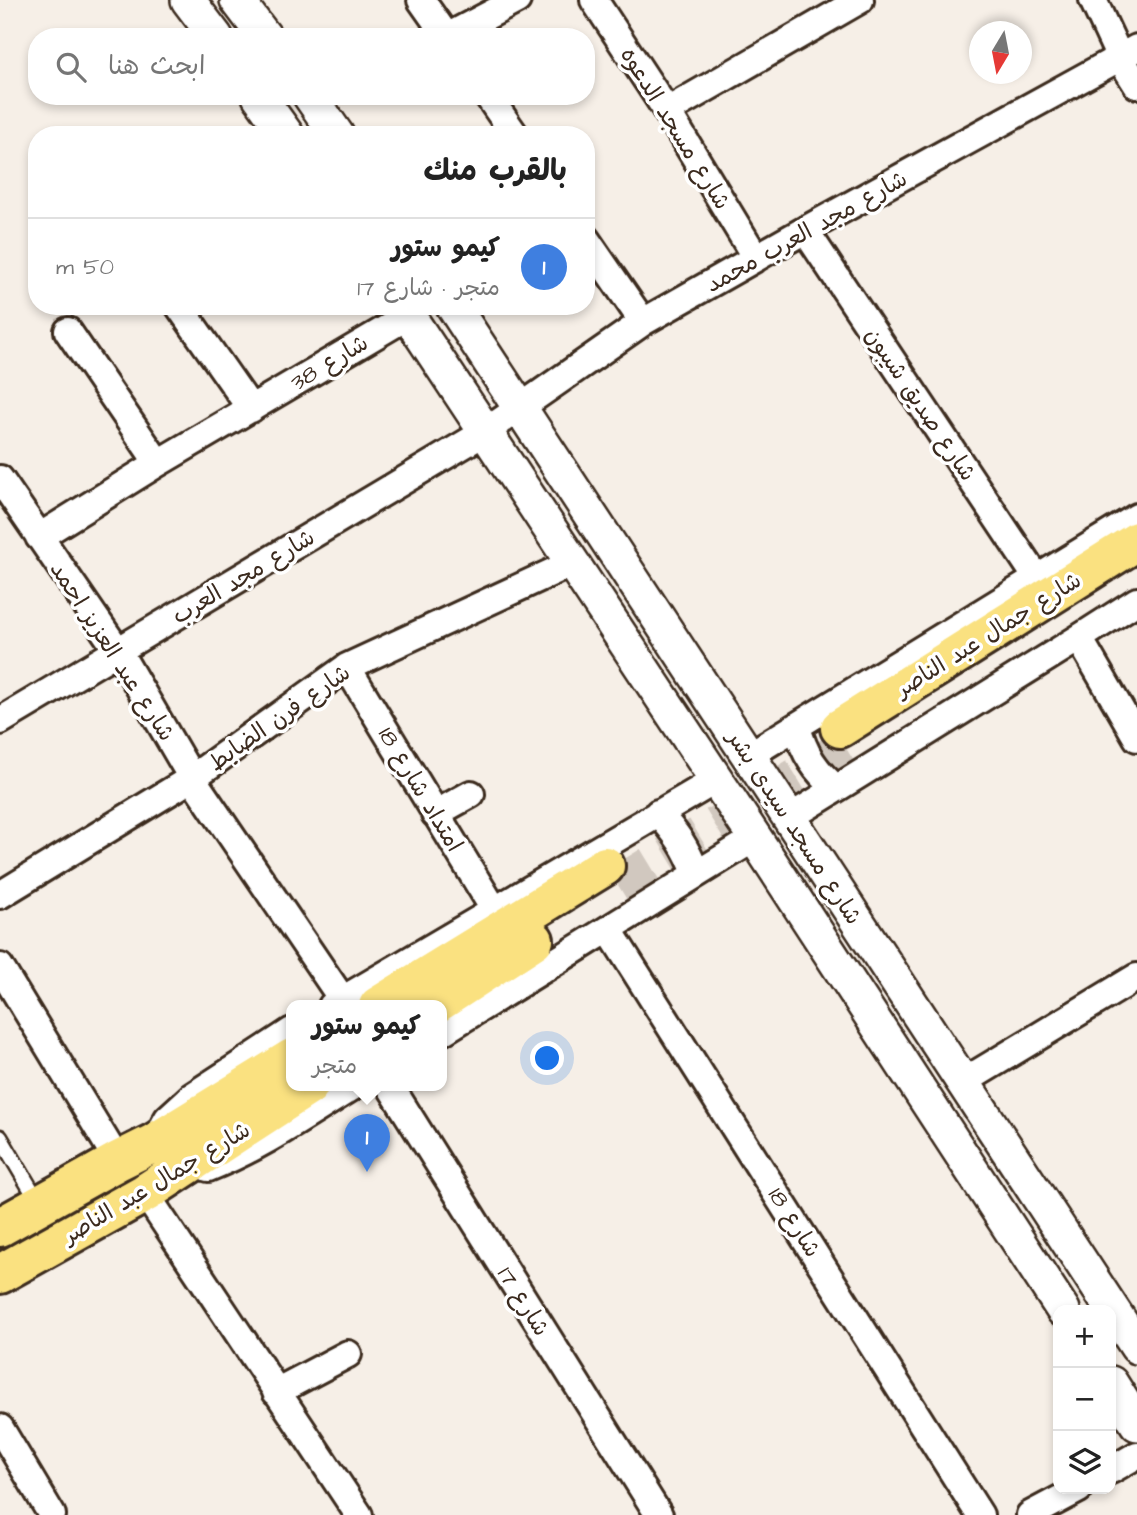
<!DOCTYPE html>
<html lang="ar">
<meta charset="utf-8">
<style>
body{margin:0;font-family:"Architects Daughter","Playpen Sans Arabic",sans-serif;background:#f2f2f2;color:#222;direction:rtl}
.controls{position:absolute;right:21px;bottom:21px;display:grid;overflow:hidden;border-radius:14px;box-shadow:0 4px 10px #0003}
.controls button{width:63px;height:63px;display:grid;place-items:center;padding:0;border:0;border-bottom:2px solid #e0e0e0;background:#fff;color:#222;font:35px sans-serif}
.compass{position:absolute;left:969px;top:21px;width:63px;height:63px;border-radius:50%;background:#fff;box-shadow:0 4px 10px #0003;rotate:190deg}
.you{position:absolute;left:548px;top:1059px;width:24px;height:24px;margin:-18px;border:5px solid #fff;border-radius:50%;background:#1a73e8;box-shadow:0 0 0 10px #1a73e833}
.badge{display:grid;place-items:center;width:46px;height:46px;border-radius:50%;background:#db2777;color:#fff;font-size:23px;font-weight:700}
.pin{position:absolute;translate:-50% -58px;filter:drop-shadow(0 2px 4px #0008)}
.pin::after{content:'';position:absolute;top:37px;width:24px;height:21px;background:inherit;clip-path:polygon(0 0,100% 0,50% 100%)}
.popup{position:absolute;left:286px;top:1000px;width:161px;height:91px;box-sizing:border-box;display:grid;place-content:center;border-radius:14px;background:#fff;filter:drop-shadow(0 2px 5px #0005);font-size:23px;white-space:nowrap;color:#767676}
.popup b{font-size:26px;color:#222}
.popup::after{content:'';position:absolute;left:50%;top:100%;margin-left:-14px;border:14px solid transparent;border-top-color:#fff}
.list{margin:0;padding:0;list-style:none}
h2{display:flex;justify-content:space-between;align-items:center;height:91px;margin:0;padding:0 28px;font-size:30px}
h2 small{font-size:23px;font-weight:400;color:#767676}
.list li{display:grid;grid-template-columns:46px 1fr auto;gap:21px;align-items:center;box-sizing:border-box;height:98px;padding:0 28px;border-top:2px solid #e0e0e0}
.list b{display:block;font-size:26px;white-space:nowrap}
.list p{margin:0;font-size:23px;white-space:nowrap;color:#767676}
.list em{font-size:23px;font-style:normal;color:#767676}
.icon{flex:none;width:38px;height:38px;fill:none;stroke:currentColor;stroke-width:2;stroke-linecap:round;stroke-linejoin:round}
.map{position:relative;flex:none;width:1137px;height:1515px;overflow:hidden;direction:ltr}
.search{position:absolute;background:#fff;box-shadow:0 4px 10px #0003;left:28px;top:28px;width:567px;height:77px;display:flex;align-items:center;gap:18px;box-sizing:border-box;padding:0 24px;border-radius:28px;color:#767676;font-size:26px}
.panel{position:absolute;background:#fff;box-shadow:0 4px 10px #0003;left:28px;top:126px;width:567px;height:189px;border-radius:28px;direction:rtl}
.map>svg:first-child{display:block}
</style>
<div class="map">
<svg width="1137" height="1515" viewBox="0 0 1137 1515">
<rect width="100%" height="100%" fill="#f6efe7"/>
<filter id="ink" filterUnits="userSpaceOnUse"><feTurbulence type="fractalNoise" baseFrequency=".0143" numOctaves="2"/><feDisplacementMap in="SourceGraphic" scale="14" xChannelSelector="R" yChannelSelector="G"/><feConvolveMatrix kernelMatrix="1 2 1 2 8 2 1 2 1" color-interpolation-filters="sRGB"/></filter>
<g filter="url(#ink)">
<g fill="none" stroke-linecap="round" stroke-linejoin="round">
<!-- primary-tunnel -->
<path stroke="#d1c8bf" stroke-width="38" stroke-dasharray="38 19" stroke-linecap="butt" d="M618,885L854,742"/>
<!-- service casing -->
<g stroke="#3b2a1e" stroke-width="19">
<path id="service" d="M0,1137L39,1203"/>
</g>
<!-- minor casing -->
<g stroke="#3b2a1e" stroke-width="32">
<path id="minor" d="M421,0L447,37
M594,0L667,111L756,258
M1093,0L1120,58L1137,85
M447,37L517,0
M488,96L515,135
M667,111L860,0
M805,230L1037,578
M586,239L643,322
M179,306L251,409
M68,331L158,463
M0,479L118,651L192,778L342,999
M39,537L158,463L408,316
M1079,638L1137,738
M347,667L495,911
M0,721L485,432L643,322L805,230L1137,48
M797,727C804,753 815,771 836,788
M748,756L1137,517
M658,813C677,834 686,847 696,873
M435,814L471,794
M789,818L1079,638L1137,601
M0,895L192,778L347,667L572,563
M609,930L980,1515
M0,967L118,1161
M332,1006L716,780
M442,1032L755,838
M963,1082L1137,977
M390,1086L659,1515
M164,1125L168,1118L191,1097L292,1031
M208,1168C260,1148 307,1115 354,1086
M145,1193L359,1515
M276,1392L348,1354
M0,1428L52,1515
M1111,1470L1137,1455
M1030,1515L1079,1489"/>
</g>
<!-- tertiary casing -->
<g stroke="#3b2a1e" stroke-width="38">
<path id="tertiary" d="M188,0L216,37
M237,0L265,37
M259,96L287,135
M310,96L337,135
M402,306L755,838L1063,1310
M453,306L1137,1347
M1111,1383L1137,1424"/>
</g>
<!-- primary casing -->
<g stroke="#3b2a1e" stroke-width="44">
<path id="primary" d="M840,728L1137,541
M378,1006L605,866
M433,1006L534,940
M0,1227L118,1161L154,1143L292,1058
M0,1274L145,1193L309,1086"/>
</g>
<!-- service -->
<use href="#service" stroke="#fff" stroke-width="14"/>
<!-- minor -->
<use href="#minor" stroke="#fff" stroke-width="26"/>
<!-- tertiary -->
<use href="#tertiary" stroke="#fff" stroke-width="33"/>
<!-- primary -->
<use href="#primary" stroke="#fae180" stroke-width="38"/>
</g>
</g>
<g text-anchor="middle" stroke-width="7" stroke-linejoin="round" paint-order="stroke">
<!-- street labels -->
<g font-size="23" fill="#3b2a1e" stroke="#fff">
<text transform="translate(676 128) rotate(58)" y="8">شارع مسجد الدعوه</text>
<text transform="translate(806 231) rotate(-29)" y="8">شارع مجد العرب محمد</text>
<text transform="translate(329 362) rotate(-31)" y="8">شارع 38</text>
<text transform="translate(921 404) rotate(56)" y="8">شارع صديق شيبون</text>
<text transform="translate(243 576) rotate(-31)" y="8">شارع مجد العرب</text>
<text transform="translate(988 634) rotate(-32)" y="8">شارع جمال عبد الناصر</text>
<text transform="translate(113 651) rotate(57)" y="8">شارع عبد العزيز احمد</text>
<text transform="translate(279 717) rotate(-35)" y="8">شارع فرن الضابط</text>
<text transform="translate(421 789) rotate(59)" y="8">امتداد شارع 18</text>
<text transform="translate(795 827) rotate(57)" y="8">شارع مسجد سيدى بشر</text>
<text transform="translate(156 1182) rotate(-31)" y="8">شارع جمال عبد الناصر</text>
<text transform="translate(795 1222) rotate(58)" y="8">شارع 18</text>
<text transform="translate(524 1301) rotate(58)" y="8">شارع 17</text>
</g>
</g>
</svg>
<div class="controls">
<button>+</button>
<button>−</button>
<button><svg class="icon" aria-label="layers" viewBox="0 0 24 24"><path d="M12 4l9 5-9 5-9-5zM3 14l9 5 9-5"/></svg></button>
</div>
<svg class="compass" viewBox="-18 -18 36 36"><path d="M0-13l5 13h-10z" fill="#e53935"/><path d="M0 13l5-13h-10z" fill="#767676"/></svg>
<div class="you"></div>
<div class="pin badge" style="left:367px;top:1172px;background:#3f7fe0">1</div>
<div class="popup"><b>كيمو ستور</b>متجر</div>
<div class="search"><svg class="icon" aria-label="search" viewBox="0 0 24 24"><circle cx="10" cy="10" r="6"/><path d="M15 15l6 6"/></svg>ابحث هنا</div>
<section class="panel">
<h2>بالقرب منك<small></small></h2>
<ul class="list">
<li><span class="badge" style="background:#3f7fe0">1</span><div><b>كيمو ستور</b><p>متجر · شارع 17</p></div><em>50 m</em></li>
</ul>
</section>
</div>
